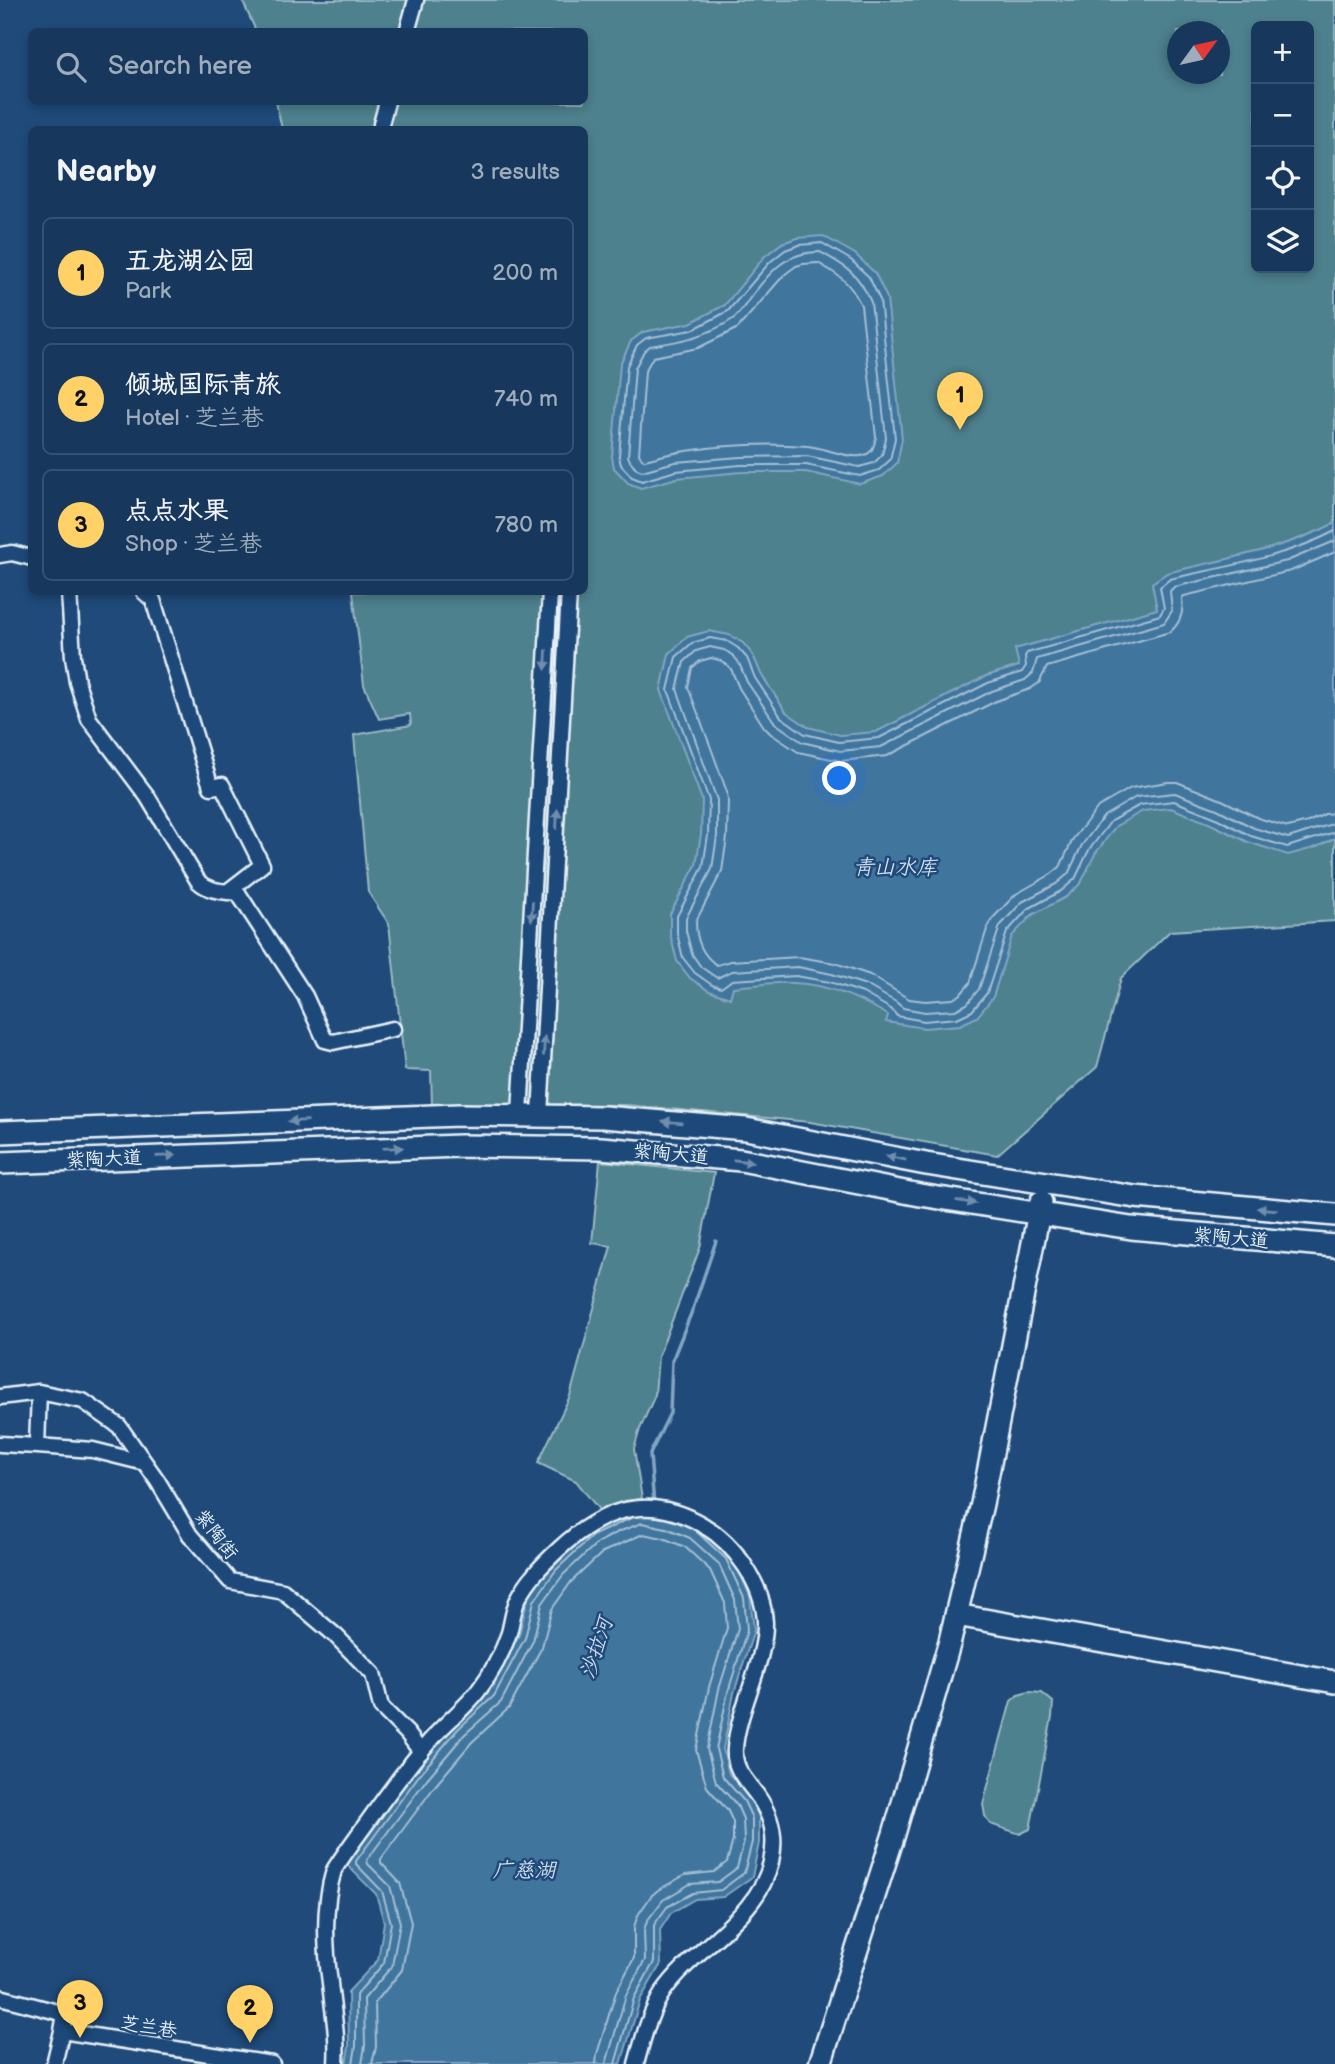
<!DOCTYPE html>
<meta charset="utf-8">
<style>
body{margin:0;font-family:"Balsamiq Sans","LXGW WenKai TC",sans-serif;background:#203f62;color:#f1f3f6}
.controls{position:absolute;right:21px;top:21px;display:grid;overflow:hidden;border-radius:10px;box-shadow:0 4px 10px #0003}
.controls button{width:63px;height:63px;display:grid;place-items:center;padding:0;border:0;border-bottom:2px solid #365272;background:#17385c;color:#f1f3f6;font:35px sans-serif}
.compass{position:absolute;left:1167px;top:21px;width:63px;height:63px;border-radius:50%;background:#17385c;box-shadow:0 4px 10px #0003;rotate:57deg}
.you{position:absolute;left:840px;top:779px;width:24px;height:24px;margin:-18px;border:5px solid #fff;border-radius:50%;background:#1a73e8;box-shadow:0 0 0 10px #1a73e833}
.badge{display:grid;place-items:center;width:46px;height:46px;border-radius:50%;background:#ffd166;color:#111;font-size:23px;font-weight:700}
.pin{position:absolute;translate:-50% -58px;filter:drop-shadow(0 2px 4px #0008)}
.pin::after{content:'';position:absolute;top:37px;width:24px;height:21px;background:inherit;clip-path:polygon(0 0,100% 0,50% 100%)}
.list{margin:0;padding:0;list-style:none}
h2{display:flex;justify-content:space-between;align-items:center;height:91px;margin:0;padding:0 28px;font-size:30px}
h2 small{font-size:23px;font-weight:400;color:#9eacbb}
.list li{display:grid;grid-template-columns:46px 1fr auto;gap:21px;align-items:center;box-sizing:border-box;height:112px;margin:0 14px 14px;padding:0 14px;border:2px solid #365272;border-radius:10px}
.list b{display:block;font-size:26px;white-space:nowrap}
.list p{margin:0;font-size:23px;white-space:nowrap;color:#9eacbb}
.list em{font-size:23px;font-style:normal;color:#9eacbb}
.icon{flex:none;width:38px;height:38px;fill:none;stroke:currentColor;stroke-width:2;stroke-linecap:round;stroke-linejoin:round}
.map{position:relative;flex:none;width:1335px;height:2064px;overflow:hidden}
.search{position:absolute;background:#17385c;box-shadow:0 4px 10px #0003;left:28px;top:28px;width:560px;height:77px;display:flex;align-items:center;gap:18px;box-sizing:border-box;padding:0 24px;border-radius:10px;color:#9eacbb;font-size:26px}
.panel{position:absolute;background:#17385c;box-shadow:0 4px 10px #0003;left:28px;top:126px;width:560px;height:469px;border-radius:10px}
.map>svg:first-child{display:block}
</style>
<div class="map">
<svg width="1335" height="2064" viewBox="0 0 1335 2064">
<rect width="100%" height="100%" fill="#1f4a7a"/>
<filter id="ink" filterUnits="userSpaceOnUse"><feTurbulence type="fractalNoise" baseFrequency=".0143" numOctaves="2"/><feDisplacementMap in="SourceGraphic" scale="14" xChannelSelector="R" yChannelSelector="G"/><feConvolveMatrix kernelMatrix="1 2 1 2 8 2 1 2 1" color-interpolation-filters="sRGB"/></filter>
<g filter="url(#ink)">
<!-- green -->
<path fill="#4e818d" stroke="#9bb9c2" stroke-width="2" fill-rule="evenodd" d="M242,0H1335V921L1170,931L1121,978L1097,1067L997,1155L810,1122L626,1105L432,1104L431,1071L405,1070L389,924L368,892L354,735L411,725L410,714L379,719L364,685L353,592H584V130L282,129L276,102H584V32L256,31ZM1256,26H1309V268H1256ZM1178,32H1220V74H1178Z
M600,1161L714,1173L700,1248L658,1357L655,1395L640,1429L634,1449L642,1499L624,1501L600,1511L576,1481L538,1463L570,1396L611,1246L592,1243Z
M1029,1692L1042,1693L1053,1702L1052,1717L1030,1829L1020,1834L990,1824L985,1816L983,1804L1011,1701L1018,1695Z"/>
<!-- water -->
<path fill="#40749d" stroke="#83a6c1" stroke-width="2" d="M823,236L855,254L875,273L887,298L902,439L897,463L883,476L860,484L806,472H741L677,478L641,488L628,483L614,468L612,457L620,364L631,341L643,332L690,323L725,305L765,256L782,243L797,238Z
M1335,523V838L1317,847L1288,855L1248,842L1211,824L1171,808L1143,811L1116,826L1095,854L1081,883L1066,897L1032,915L1012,936L993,997L977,1017L960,1025L924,1028L886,1022L888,1015C860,999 828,984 794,983C774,982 753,985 733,987L730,998L709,991L690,978L677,961L670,934V914L696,865L701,834L702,800L661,690L669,654L687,637L709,631L729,635L743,643L753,655L761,674L786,712L808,727L840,735L876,732L986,676L1019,666L1015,649L1157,609L1152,583L1167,573C1224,559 1283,550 1335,523Z
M641,1506L698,1524L732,1554L750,1596L754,1630L734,1693L723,1749L729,1774L750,1797L759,1817V1843L752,1877L723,1897L695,1899L671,1913L660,1930L661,1964L640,2000L621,2064H346L349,2046L348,1992L378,1960L384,1922L376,1894L345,1863L414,1770L453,1723L488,1692L519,1635L528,1598L550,1565L588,1530Z"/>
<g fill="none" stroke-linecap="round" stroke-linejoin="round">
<!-- shore -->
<path stroke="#a5bfd4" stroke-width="2" d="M822,243L851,260L869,277L880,300L895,438L890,460L879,470L860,476L806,465H741L676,471L642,481L632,477L621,465L619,456L627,366L637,345L646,338L692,330L728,311L770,262L785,250L799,245Z
M820,252C847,267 858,273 871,302L886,438L882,455L874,463L859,467L807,456L741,457L675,462L642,471L637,469L630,461L628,456L635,368L644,351L650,346C682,341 705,337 733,319C740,314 745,305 750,298C770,272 785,252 820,252Z
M818,263C839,275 850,282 861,305L876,437C874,447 872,455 860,456C845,458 823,447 807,446C757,442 693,446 645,460L642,459L639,454L645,371L653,357L698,348L738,328L784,275L796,266L803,264Z
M1335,531C1284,558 1226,566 1170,579L1160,587L1164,608L1160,615L1027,653L1025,656L1026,666L1022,672L988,683L879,738L839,742L805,734L781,717L755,678L747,658L738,648L727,641L710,638L692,643L676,657L668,690L709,800L708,835L703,867L677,916V933L683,958L695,973L712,985L721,988L732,980L796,976L830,982L863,993L891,1009L897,1016L924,1021L957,1018L972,1011L987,993L1007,932L1028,909L1061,891L1075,879L1089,850L1111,821L1140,805L1174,801L1214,817L1251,836L1287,847L1335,832
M1335,541L1287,561L1174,587L1170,591L1172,611L1164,623L1037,659L1033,673L1025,680L992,691L881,747L840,751L802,742L775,723L747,682L739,663L733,655L724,650L710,647L696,651L684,662L677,689L717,800V836L712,869L686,918V931L692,954L701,967L717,978L732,971L798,967L832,974L866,985L896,1002L903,1008L925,1012L955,1010L967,1004L979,989L1000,926L1022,902L1056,884L1068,874L1082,845L1104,816L1136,797L1175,793L1217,809L1254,828L1288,838L1335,823
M1335,552L1291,571L1184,596L1182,598C1184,612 1181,623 1170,632L1047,667L1039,683L1030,689L996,701L887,756L841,761L798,752L771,734L764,727L739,688L731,669L726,664L719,660L711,658L700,661L692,668L688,687L711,748L727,792L728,801L727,837L722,871L696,921C696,939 701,955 717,965L731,961L799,957L835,963L870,975L909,999L925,1001L953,999L960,995L970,983L987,929L992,919L1016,894L1050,875L1060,867L1073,839L1098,807L1131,788L1168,782H1177L1222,800L1258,818L1288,827L1308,822L1325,814L1335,813
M353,2064L356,2046V1995L384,1963L391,1923L382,1891L356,1864V1861L420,1774L458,1729L494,1696L525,1638L534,1601L556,1570L592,1536L631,1518
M362,2064L365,2046L364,1999L392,1966L400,1923L390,1886L368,1864L367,1860L426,1780L464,1735L501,1702L533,1641L542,1604L563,1575L597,1543L618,1532L642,1523L666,1528L690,1538L719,1564L735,1600L738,1629L719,1689L707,1749L716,1782L737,1805L743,1819L744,1841L737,1868L718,1882L690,1884L663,1900L647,1921L644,1930L645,1960L626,1995L606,2064
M372,2064L376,2047L375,2003L402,1970L411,1923L400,1883L381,1863V1859L435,1786L472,1742L509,1708L542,1647L552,1609L571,1582L603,1552L643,1534L663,1538L685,1547L710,1570L725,1603L727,1628L709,1687L696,1750L707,1787L728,1811L733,1822V1840L727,1862L714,1872L685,1875L658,1890L651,1896L638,1915L634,1927V1958L616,1992L597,2054L596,2064
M615,2064L634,1998L654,1962V1925L667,1907L693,1893L721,1890L744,1873L752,1842V1818L744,1801L723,1777L716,1749L728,1692L747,1630L744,1598L726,1559L696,1531"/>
<!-- stream -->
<path stroke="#83a6c1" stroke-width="3.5" d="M654,1506L650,1454L670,1413L672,1361L694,1306L716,1241"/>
<!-- street casing -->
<g stroke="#e8f1f8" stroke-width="19">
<path id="street" d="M407,32L416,0
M381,124L387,102
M0,555L12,553L32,558
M69,592L73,657L77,682L89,719L147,796L198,881C210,892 222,891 238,893L305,996L325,1040L333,1042L393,1029
M144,592L153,600L211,787L222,785L262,865L227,892
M520,1114L550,592
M540,1115L569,592
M39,1392L37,1446L93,1450L145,1463
M0,1397L39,1392L83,1401L119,1426L157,1480L190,1535L230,1581L283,1591L336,1636L373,1674L381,1707L407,1733L421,1752
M0,1444L37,1446
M0,1997L65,2014L62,2031L272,2064
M54,2064L62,2031
M336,2064C338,2034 333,2013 330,1983C325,1947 323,1906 334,1870C345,1852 359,1834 371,1817C392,1788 413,1759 437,1733C451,1718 466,1707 478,1691C491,1674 502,1654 509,1633C512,1622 513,1610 518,1599C528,1579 543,1564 559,1549C603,1508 649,1493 703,1525C735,1544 763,1584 765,1622C766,1661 738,1709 735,1748C733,1769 746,1780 757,1795C772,1816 777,1837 771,1862C759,1917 694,1947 663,1992C649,2014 643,2039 636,2064"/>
</g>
<!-- secondary casing -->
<g stroke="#e8f1f8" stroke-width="26">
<path id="secondary" d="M0,1132L459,1115L603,1117L746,1129L926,1164L1135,1197L1335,1215
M0,1163L460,1146L601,1148L741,1160L920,1195L1131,1228L1335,1246
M956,1615L1335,1682
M820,2064L894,1834L950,1641L982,1504L1041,1202"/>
</g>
<!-- street -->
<use href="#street" stroke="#1f4a7a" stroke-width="14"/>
<!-- secondary -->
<use href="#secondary" stroke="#1f4a7a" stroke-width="21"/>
</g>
<!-- one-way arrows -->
<defs><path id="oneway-solid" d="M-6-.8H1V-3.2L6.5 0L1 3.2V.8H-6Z" transform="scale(1.75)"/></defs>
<g fill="#6f8dac">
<use href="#oneway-solid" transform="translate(546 660) rotate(93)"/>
<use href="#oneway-solid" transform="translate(557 819) rotate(-87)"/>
<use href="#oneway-solid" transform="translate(532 911) rotate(93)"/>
<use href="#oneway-solid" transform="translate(544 1046) rotate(-87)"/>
<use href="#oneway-solid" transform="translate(298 1121) rotate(178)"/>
<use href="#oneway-solid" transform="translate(672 1122) rotate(-175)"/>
<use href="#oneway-solid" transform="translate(393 1148) rotate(-2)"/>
<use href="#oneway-solid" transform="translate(166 1156) rotate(-2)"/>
<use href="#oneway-solid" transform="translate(896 1158) rotate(-169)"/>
<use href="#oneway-solid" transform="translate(743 1161) rotate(8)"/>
<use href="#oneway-solid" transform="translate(966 1202) rotate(9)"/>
<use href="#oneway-solid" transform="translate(1267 1209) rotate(-175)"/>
</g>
</g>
<g text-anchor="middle" stroke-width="5" stroke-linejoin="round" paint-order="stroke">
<!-- street labels -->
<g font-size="19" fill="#e8f1f8" stroke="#1f4a7a">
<text transform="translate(671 1153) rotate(5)" y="7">紫陶大道</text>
<text transform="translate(104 1158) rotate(-2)" y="7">紫陶大道</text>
<text transform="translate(1231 1237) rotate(5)" y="7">紫陶大道</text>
<text transform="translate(217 1534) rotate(52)" y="7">紫陶街</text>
<text transform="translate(149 2026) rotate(9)" y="7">芝兰巷</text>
</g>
<!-- water labels -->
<g font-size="21" font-style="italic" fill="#cfdeea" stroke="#1f4a7a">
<text x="895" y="874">青山水库</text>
<text transform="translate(596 1648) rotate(-72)" y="7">沙拉河</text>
<text x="524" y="1877">广慈湖</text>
</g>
</g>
</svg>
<div class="controls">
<button>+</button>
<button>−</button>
<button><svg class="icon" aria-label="locate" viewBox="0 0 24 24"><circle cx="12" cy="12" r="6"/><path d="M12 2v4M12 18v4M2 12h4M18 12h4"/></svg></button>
<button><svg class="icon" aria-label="layers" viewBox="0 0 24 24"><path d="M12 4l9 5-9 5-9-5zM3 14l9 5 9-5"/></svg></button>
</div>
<svg class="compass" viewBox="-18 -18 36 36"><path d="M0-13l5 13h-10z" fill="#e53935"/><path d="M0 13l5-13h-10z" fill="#9eacbb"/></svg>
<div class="you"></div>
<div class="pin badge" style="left:960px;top:430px">1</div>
<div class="pin badge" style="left:250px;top:2043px">2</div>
<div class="pin badge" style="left:80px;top:2038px">3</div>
<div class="search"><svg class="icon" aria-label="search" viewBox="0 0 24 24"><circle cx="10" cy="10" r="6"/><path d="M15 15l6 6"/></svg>Search here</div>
<section class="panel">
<h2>Nearby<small>3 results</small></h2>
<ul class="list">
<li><span class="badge">1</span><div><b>五龙湖公园</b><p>Park</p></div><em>200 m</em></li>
<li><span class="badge">2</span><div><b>倾城国际青旅</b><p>Hotel · 芝兰巷</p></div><em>740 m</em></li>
<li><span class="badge">3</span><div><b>点点水果</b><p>Shop · 芝兰巷</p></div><em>780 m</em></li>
</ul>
</section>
</div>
